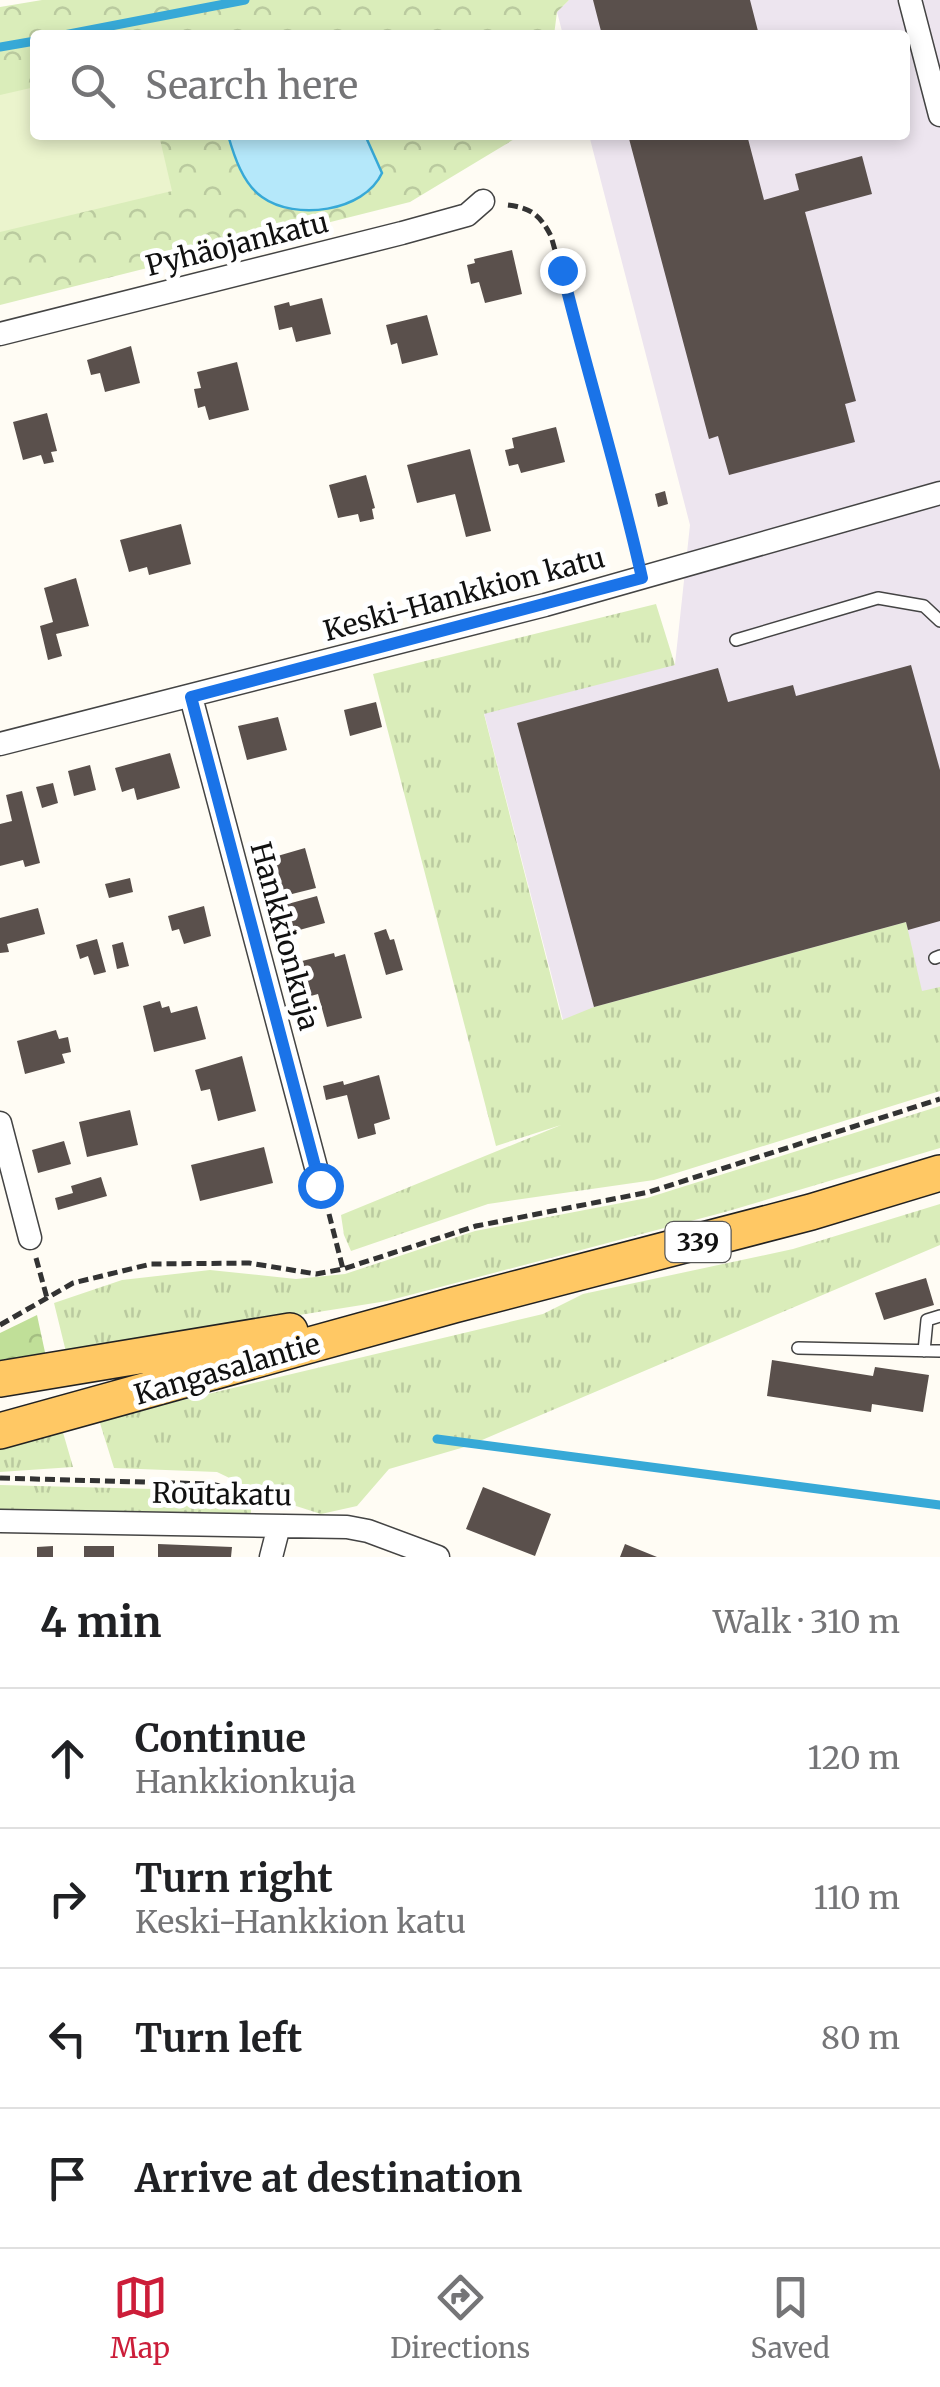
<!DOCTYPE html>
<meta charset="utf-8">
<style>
body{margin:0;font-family:Merriweather,serif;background:#f6f6f6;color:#202124}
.stop{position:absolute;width:30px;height:30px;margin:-22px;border:8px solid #1a73e8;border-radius:50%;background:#fff}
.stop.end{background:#1a73e8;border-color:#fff;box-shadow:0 2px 10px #0008}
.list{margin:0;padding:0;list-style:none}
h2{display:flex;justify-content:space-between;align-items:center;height:130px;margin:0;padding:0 40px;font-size:42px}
h2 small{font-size:32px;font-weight:400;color:#757577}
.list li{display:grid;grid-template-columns:65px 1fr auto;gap:30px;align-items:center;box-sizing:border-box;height:140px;padding:0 40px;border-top:2px solid #e0e0e0}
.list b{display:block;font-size:38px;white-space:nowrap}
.list p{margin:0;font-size:32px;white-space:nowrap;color:#757577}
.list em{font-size:32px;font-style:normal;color:#757577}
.icon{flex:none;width:55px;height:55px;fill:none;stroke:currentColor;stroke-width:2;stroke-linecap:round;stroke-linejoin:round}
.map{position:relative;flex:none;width:940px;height:1557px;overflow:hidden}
.search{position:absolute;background:#fff;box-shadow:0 5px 15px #0003;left:30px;right:30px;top:30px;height:110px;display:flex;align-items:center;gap:25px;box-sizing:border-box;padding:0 35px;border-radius:10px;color:#757577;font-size:38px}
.sheet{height:690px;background:#fff}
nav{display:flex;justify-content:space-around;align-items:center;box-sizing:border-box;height:140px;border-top:2px solid #e0e0e0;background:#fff;font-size:28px;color:#757577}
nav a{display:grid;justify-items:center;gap:5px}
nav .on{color:#cc1d39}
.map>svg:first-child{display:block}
</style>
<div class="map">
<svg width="940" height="1557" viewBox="0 0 940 1557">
<defs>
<pattern id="grass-tufts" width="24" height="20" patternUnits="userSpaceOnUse" patternTransform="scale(2.5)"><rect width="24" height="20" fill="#daedba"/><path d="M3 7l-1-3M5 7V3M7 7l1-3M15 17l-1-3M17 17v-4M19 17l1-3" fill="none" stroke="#baca9f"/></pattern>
<pattern id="forest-crowns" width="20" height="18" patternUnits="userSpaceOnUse" patternTransform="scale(2.5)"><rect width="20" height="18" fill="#c0df98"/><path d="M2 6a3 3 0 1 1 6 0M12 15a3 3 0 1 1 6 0" fill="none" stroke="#a4be82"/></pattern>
<pattern id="park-crowns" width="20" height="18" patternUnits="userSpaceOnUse" patternTransform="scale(2.5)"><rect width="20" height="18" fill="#daedba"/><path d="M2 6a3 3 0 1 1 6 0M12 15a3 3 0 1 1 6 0" fill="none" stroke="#baca9f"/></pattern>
</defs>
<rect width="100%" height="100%" fill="#fffcf4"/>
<!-- industrial -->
<path fill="#ede5ef" d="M569,0H940V992L563,1020L484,713L675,664L690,525L589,135H905V35H563L557,12Z"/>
<!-- grass -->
<path fill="url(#grass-tufts)" d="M656,604L675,665L484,714L562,1020L594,1007L906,922L922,991L940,987V1091L654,1180L488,1204L351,1251L344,1235L341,1215L561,1125L496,1146L373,674Z
M940,1106V1148L725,1212L387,1301L66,1352L54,1303L122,1280L210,1270L296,1279L345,1274L475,1231L647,1198Z
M940,1204V1245L468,1446L389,1469L357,1506L321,1514L271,1498L217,1472L114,1468L99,1420L543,1314L583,1294L793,1249Z
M62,1429L73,1467L0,1472V1445Z
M0,1485L230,1491L251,1503V1514L0,1512Z"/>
<!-- forest -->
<path fill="url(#forest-crowns)" d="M37,1315L46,1357L0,1364V1333Z"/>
<!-- park -->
<path fill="url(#park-crowns)" d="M42,0H569L557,12L554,35H35V135H521L410,202L0,305V7Z"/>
<!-- pitch -->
<path fill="#ebf4cd" d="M35,87V135H159L172,191L0,232V95Z"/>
<!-- water -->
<path fill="#b5e8fa" stroke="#37a9d7" stroke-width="2.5" d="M228,135H365L382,173C364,212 295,221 262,197C243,184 234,156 228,135Z"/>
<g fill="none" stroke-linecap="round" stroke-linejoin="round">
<!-- stream -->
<path stroke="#37a9d7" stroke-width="9" d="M64,35L245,0
M0,47L35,41
M437,1439L940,1505"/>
</g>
<!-- building -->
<path fill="#5a504c" d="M593,0H750L759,35H602Z
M628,135H747L764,200L799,190L795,174L862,156L872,194L805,212L856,401L845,404L855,442L729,475L718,436L709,439Z
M512,250L522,294L485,303L479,282L471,284L467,265L475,263L474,259Z
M322,298L331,334L296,342L292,327L279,330L274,306L289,302L290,306Z
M427,315L438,355L402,364L397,343L391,345L386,325Z
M131,346L140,383L105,392L100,373L91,375L87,360Z
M237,362L249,410L209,420L205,406L198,408L194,389L201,388L197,372Z
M47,413L57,451L51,452L54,462L44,464L41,455L23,460L13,422Z
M556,427L565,462L521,473L518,464L509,466L505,450L514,448L512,438Z
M470,449L491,531L466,537L455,494L417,503L407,465Z
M366,475L375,508L372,509L374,519L360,522L358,514L338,518L329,485Z
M665,491L668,504L658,507L655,494Z
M181,524L191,564L149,575L147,567L129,572L120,540Z
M76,578L89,626L56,634L62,656L48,660L40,626L53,622L44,588Z
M911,665L940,770V921L908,930L906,922L594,1007L517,723L718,668L728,702L793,685L796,696Z
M376,702L382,727L350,736L344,710Z
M278,717L287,750L247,760L238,726Z
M170,753L180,788L137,800L134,788L122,792L115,768Z
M90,765L96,790L74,796L68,771Z
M53,783L58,803L42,808L36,787Z
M22,791L40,863L25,867L23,860L0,866V824L12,821L6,795Z
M305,848L316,888L284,896L274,857Z
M130,878L133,892L109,898L105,884Z
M317,896L325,923L292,932L284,905Z
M204,906L211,936L184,944L179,929L172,931L168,916Z
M38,908L45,934L7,944L9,952L0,953V918Z
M386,929L390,940L394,939L403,970L386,975L374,933Z
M97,939L106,972L94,975L88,956L80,959L76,945Z
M123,942L129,966L117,969L112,945Z
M334,953L335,957L345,954L362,1018L327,1027L318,994L307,997L298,962Z
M160,1001L162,1008L169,1006L171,1013L197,1006L206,1039L154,1052L143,1006Z
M56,1030L59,1039L68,1037L71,1052L62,1054L65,1063L25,1074L17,1041Z
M242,1056L256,1111L218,1121L210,1089L201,1091L195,1070Z
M379,1075L390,1119L374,1124L376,1134L358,1139L347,1095L326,1100L323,1086L343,1081L344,1085Z
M130,1110L138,1145L87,1157L79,1122Z
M64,1141L71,1164L38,1173L32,1150Z
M264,1147L273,1183L200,1201L191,1165Z
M101,1177L107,1196L58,1210L55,1198L73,1193L71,1186Z
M926,1278L934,1305L884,1320L875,1293Z
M772,1360L873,1376L875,1367L929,1375L923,1412L872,1404L871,1412L767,1396Z
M483,1487L551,1514L535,1556L466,1529Z
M158,1544L232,1547L231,1557H158Z
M625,1544L657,1557H620Z
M53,1546V1557H37V1547Z
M84,1546H114V1557H84Z"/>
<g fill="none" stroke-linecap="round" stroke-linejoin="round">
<!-- service casing -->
<g stroke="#444" stroke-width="14">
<path id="service" d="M736,640L878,598L924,606L940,621
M935,958L940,956
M798,1348L940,1351
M924,1351L927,1320L940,1316"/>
</g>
<!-- minor casing -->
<g stroke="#444" stroke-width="25">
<path id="minor" d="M910,0L940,115
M0,334L402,233L467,215L483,201
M191,697L322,1190
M0,744L545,605L940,493
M0,1123L30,1238
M0,1521L347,1527L368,1531L438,1557
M271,1557L279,1526"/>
</g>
<!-- primary casing -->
<g stroke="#222" stroke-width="38">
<path id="primary" d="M0,1379L290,1331
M0,1431L454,1305L811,1212L940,1173"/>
</g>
<!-- path -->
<path stroke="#333" stroke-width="5" stroke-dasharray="10 5" stroke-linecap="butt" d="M508,205C531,208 540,215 551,236L622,488L637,555
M329,1214L343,1269
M36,1258L47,1298
M0,1325L73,1283L151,1264L249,1263L316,1274L343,1269L476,1226L649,1192L940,1099
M0,1478L211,1484L243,1491L259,1501"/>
<!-- service -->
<use href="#service" stroke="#fff" stroke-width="11"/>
<!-- minor -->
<use href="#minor" stroke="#fff" stroke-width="22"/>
<!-- primary -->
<use href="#primary" stroke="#ffc864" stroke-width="35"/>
</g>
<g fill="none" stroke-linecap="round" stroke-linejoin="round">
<!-- route -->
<path stroke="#1a73e8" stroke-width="12" d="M320,1185L191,697L642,578C619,474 587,373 562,270"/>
</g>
<g text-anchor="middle" stroke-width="10" stroke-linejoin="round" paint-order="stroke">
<!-- shield labels -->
<rect fill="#fff" stroke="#585858" stroke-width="2.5" x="665.5" y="1222" width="65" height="40" rx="8"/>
<g font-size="25" font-weight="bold" fill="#111">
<text x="698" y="1251">339</text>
</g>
<!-- street labels -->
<g font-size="28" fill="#111" stroke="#fff">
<text transform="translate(237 244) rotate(-14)" y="10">Pyhäojankatu</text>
<text transform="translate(464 594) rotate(-15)" y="10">Keski-Hankkion katu</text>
<text transform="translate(285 936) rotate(75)" y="10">Hankkionkuja</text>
<text transform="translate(227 1369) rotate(-16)" y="10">Kangasalantie</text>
<text transform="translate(222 1494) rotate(1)" y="10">Routakatu</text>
</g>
</g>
</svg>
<div class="stop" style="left:320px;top:1185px"></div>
<div class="stop end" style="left:562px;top:270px"></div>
<div class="search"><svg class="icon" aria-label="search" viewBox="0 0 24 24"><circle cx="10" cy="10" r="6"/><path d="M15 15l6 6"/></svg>Search here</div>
</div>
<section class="sheet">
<h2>4 min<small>Walk · 310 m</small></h2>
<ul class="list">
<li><svg class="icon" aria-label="ahead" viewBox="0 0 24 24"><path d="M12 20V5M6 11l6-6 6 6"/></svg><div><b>Continue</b><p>Hankkionkuja</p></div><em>120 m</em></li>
<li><svg class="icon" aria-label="right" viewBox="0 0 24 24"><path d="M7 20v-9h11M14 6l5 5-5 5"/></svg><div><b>Turn right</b><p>Keski-Hankkion katu</p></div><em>110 m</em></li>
<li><svg class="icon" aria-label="left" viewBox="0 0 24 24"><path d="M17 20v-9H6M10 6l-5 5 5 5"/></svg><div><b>Turn left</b></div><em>80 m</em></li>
<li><svg class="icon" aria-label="arrive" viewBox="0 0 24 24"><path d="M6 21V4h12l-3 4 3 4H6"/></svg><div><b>Arrive at destination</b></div></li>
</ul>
</section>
<nav>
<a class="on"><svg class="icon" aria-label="map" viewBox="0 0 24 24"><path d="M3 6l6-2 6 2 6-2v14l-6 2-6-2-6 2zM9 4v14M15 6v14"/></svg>Map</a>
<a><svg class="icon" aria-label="directions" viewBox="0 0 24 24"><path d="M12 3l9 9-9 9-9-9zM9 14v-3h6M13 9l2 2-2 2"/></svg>Directions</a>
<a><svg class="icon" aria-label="saved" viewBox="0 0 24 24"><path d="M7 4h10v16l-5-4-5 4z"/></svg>Saved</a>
</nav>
